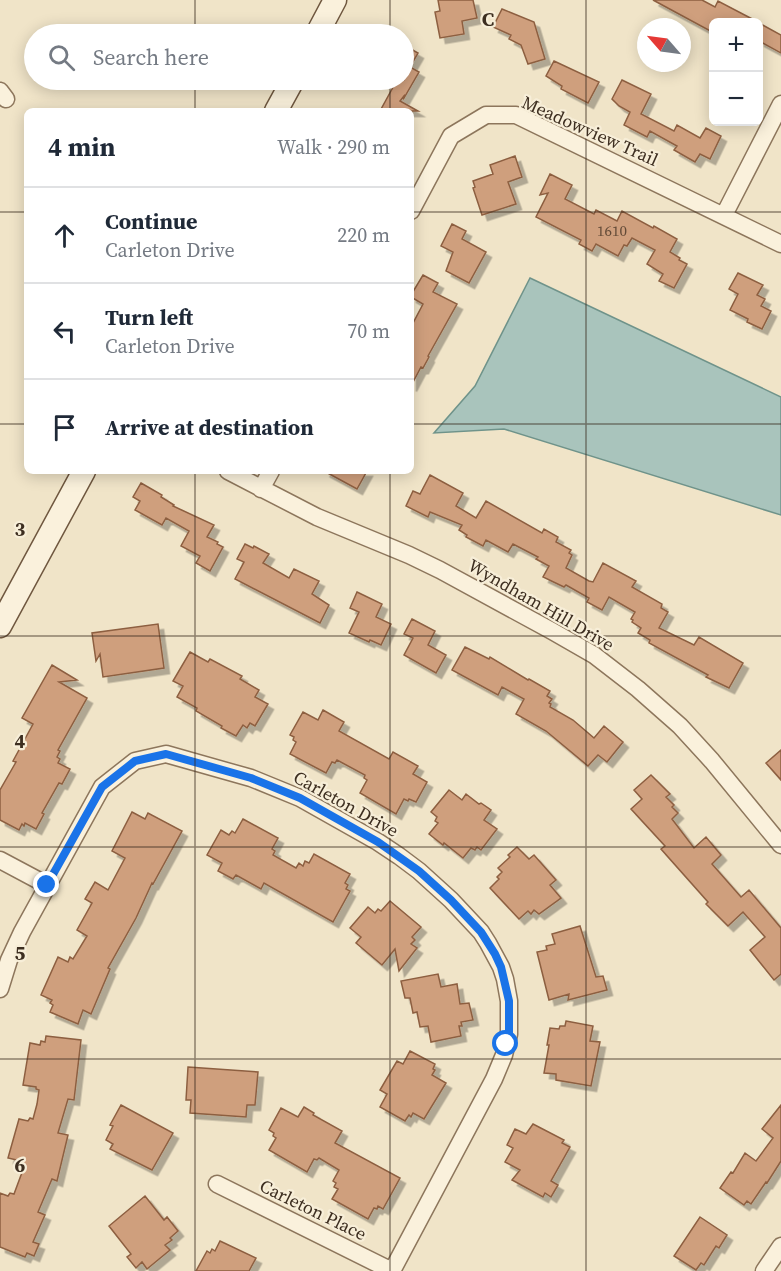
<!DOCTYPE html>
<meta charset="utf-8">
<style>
body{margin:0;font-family:"Source Serif 4",serif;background:#f6f6f7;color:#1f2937}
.controls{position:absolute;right:18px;top:18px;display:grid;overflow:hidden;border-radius:9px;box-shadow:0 3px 15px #0003}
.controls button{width:54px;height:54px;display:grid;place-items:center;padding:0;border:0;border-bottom:2px solid #e0e1e3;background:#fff;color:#1f2937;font:30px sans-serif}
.compass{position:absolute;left:637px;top:18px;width:54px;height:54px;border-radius:50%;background:#fff;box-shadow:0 3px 15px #0003;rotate:298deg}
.stop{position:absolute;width:18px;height:18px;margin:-14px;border:4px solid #1a73e8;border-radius:50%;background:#fff}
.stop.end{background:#1a73e8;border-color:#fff;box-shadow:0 2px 6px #0008}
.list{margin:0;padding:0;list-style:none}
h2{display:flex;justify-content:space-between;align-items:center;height:78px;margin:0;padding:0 24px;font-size:26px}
h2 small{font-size:20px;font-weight:400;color:#747a83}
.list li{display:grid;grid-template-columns:39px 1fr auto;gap:18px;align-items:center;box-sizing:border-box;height:96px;padding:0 24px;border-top:2px solid #e0e1e3}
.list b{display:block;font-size:22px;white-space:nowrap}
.list p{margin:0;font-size:20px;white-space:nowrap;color:#747a83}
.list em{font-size:20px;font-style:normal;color:#747a83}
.icon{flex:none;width:33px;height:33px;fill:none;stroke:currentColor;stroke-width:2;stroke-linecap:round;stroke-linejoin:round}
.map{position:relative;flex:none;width:781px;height:1271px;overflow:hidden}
.search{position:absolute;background:#fff;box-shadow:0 3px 15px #0003;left:24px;top:24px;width:390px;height:66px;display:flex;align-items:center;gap:15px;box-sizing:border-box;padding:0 21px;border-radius:33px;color:#747a83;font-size:22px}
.panel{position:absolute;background:#fff;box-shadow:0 3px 15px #0003;left:24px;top:108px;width:390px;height:366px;border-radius:9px}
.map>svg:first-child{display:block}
</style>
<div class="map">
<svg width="781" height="1271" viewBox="0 0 781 1271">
<defs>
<filter id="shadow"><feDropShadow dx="5.5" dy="5.5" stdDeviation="0" flood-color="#0004"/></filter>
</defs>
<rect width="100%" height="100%" fill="#f0e4c8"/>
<!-- water -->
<path fill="#a9c4bc" stroke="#6f938a" stroke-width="1.5" d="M530,278L781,397V515L504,429L434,433L475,386Z"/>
<!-- building -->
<path fill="#cf9f7d" stroke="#8d5f41" stroke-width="1.5" filter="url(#shadow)" d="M438,0H473L477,18L462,21L464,34L440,38L435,12L440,11Z
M653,0H702L715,7L718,1L758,22H714V33Z
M502,9L534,22L545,59L528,64L521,45L509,39L511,35L493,27Z
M759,23L781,35V53L759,41Z
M404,45L418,53L410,67L419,72L404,98V96L400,101L418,111H380L397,80H404Z
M554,61L599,82L588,103L561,89L562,86L546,76Z
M622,80L651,94L641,114L674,131L677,125L700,138L706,128L721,136L710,159L700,154L695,162L674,150L677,146L650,131L647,137L624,125L630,112L619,106L612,99Z
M515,156L522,177L508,182L516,204L482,215L473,188L475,187L473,181L493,174L490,165Z
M550,174L572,185L565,199L594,214L596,210L617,221L622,211L653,228L654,226L677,239L670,252L680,258L679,260L687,264L674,288L659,281L663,274L647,264L655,250L632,238L627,246L624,245L618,256L596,244L592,251L579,244L581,240L536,217L548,193L540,195Z
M452,224L466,231L462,239L486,252L469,283L446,271L453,252L441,246Z
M738,273L763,285L757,295L765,299L761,306L771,311L762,329L747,322L748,319L730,310L738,294L729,289Z
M423,275L438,283L433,292L457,304L428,356L429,357L423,368L421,367L411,386V327L423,304L411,297V295Z
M324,471H367L357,489Z
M430,475L463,493L456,506L476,518L486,501L542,533L544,529L558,537L556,542L571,550L569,553L572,555L566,568L589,581L593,582L603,563L636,581L632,587L662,604L661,608L668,612L659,628L694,645L699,637L743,663L729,688L706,677L708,675L649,643L650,640L638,633L641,628L632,622L633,620L631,619L635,612L609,597L602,610L587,602L589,598L566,585L564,587L543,577L549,566L536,559L538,557L513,544L508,552L486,540L483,546L466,537L467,535L459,530L462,525L430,512L428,517L406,506L413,491L420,494Z
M141,483L162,495L161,497L174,505L173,506L214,525L207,537L218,542L217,544L223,547L210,571L196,563L200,556L181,546L189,531L166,518L162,525L135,510L140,501L133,497Z
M245,544L253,548L254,546L269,554L263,563L289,578L294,569L319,581L312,594L329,605L320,623L235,579L244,562L237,559Z
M357,592L382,604L376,617L391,624L381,645L370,640L369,642L349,633L359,612L350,608Z
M412,619L435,631L428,645L446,655L436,673L404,655L413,638L404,634Z
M158,624L164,668L103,677L100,654L96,661L92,633Z
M465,647L489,659L490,657L528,680L529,679L550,691L547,696L552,699L549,703L551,704L550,707L573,720L594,738L604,726L623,742L607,762L598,755L588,766L546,731L516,714L524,699L502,687L498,695L452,670Z
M190,652L208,662L210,659L242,676L240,679L259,690L255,697L268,704L255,726L250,723L247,728L243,725L236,736L221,728L222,726L196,711L197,708L177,697L183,686L173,681Z
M52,665L77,680L59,682L87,698L58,750L60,751L57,757L60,759L58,763L70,769L62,784L59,783L42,813L44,814L36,829L25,823L24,826L22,824L19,830L0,820V790L16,762L13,761L33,724L22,718Z
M323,710L344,722L339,731L389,759L393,752L418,766L413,774L427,782L416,802L409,799L408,801L404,799L396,814L360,793L367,780L364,778L365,775L337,760L335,763L332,762L326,773L290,754L296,742L293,740L294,737L290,735L303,712L318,720Z
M781,750V780L766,763Z
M651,775L670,794L666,797L674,805L672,807L678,813L672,819L694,848L706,837L721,855L712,864L741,897L749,890L781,928V974L774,980L750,950L765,937L743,912L728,926L706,904L708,902L661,849L665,846L631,809L642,799L634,790Z
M449,790L462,800L466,794L479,804L481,803L491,810L484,820L497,829L481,850L477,847L475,850L471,848L463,858L444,843L443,845L429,834L438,823L435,821L437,817L431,812Z
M132,812L145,819L148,813L182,831L153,884L152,883L136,918L108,968L110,969L91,1014L83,1010L78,1024L50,1012L53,1005L50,1003L52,1000L41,995L58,957L68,962L70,957L73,959L87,936L77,930L92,903L85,899L95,882L108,890L125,858L112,851Z
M243,819L278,838L272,849L275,851L273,855L296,868L299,863L303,866L305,861L309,863L314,854L350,874L345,883L348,885L346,889L350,891L333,922L264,883L261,889L236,875L233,879L218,871L222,863L207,855L221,830L229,835L232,831L235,833Z
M517,847L529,859L534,855L556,880L550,885L561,898L539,914L534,910L531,914L528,911L519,919L490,888L499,879L497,877L502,872L498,868L510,857L508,855Z
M390,901L421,927L412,937L415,940L411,944L417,948L399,971L395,949L382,965L356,943L361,937L350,928L368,907L375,913L378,909L381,911Z
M580,926L596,977L603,976L607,990L568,1000L569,994L549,1000L537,952L547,950L546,946L555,944L552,934Z
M438,974L441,987L457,984L460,1004L469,1003L473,1020L461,1022L462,1026H459L461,1036L431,1042L428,1026L420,1027L417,1012L413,1013L410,998H405L401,981Z
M566,1021L593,1026L590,1041L600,1042L591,1086L556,1080V1074L544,1073L549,1045H547L550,1028L559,1029L560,1026H565Z
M46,1036L81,1040L74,1100L68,1099L58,1133L68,1135L57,1181L52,1179L38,1212L45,1215L33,1242L39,1244L34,1256L27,1253L25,1257L0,1247V1193L8,1196L10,1193L14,1194L24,1167L19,1166L21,1161L8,1158L19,1119L28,1121L30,1118L33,1119L37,1104L39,1090L36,1089V1087L23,1085L30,1043L40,1045L41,1041L45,1042Z
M410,1051L435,1064L433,1069L435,1070L432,1075L446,1083L424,1119L413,1113L411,1117L409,1115L405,1121L380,1107L387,1094L380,1090L397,1061L403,1064Z
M188,1067L258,1072L255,1105H247L246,1117L190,1113L191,1100H186Z
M121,1105L173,1133L152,1170L110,1149L113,1144L106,1140L113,1126L110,1125Z
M781,1105V1161L767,1183L766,1182L751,1204L747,1201L744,1205L720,1188L731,1172L733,1173L745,1153L756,1161L773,1138L762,1129Z
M304,1107L314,1113L313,1115L342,1131L335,1143L400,1178L383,1209L378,1206L377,1209L374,1208L368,1219L332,1199L338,1189L334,1187L336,1183L333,1181L339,1170L319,1158L317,1160L314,1159L307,1172L269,1150L276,1138L273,1136L274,1133L269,1130L281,1108L298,1117Z
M533,1124L564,1140L562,1143L570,1147L551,1181L558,1185L551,1197L545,1193L543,1197L512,1180L520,1170L505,1162L513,1148L507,1145L515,1129L526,1134Z
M145,1196L164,1220L167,1217L178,1231L170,1238L172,1240L165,1245L170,1250L147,1269L142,1262L136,1268L127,1257L131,1254L109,1226Z
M700,1217L727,1235L719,1248L716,1246L704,1265L701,1263L696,1270L674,1256Z
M220,1241L256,1258L249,1271H196L207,1251L210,1253L212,1249L215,1251Z"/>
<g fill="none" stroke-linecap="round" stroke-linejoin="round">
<!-- street casing -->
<g stroke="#8d765c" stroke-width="19">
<path id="street" d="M0,91L6,99
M411,211L451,136L486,115H516L781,244
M724,215L781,104
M228,471L317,517L409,555L440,570L552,631L594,655L638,689L680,726L712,761L781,845
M261,489L271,471
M0,860L47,885
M0,989L9,960L22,932L102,787L135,761L166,754L251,778L300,798L378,842L399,856L419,871L451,900L481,932L488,943L501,967L505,979L509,1001V1034L504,1055L494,1079L392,1271
M217,1184L392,1271
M764,1271L781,1246"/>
</g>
<!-- secondary casing -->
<g stroke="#6f573f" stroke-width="25">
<path id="secondary" d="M317,34L335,0
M276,111L293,80
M0,626L84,471"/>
</g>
<!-- street -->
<use href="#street" stroke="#faf1dc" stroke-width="16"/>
<!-- secondary -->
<use href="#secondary" stroke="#faf1dc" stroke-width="22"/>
</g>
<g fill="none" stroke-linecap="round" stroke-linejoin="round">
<!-- route -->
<path stroke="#1a73e8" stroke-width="8" d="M47,885L102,787L135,761L166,754L251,778L300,798L378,842L419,871L451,900L481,932L495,954L501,967L509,1001V1034L506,1044"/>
</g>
<!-- grid -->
<path fill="none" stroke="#3d2e20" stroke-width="1.5" stroke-opacity="0.55" d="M195,0V34M390,0V34M586,0V1271M195,80V111M390,80V111M0,212H27M411,212H781M0,424H27M411,424H781M195,471V1271M390,471V1271M0,636H781M0,847H781M0,1059H781"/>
<g text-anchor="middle" stroke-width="4.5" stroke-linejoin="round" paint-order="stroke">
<!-- number labels -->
<g font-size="15" fill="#624a37">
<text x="612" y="236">1610</text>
</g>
<!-- street labels -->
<g font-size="18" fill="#3d2e20" stroke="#f7eed8">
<text transform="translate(590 131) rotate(24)" y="6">Meadowview Trail</text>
<text transform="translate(541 605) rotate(30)" y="6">Wyndham Hill Drive</text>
<text transform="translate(346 804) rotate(29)" y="6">Carleton Drive</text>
<text transform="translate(313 1210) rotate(26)" y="6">Carleton Place</text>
</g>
</g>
<g font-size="20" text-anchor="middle" font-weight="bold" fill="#3d2e20" stroke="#f7eed8" stroke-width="4.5" stroke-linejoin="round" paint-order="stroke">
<text x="488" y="26">C</text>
<text x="20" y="536">3</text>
<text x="20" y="748">4</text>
<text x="20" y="960">5</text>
<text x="20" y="1172">6</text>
</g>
</svg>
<div class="controls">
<button>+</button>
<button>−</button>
</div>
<svg class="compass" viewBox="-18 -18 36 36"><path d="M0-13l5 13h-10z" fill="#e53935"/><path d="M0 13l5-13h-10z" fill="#747a83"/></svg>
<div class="stop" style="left:506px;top:1044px"></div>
<div class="stop end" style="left:47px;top:885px"></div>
<div class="search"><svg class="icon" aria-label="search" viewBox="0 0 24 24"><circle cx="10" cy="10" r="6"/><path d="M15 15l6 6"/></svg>Search here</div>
<section class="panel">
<h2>4 min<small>Walk · 290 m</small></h2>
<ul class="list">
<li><svg class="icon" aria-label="ahead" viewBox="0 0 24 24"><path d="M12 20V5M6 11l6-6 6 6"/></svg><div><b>Continue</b><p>Carleton Drive</p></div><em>220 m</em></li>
<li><svg class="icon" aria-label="left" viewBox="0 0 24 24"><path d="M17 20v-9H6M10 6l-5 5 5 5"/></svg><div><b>Turn left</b><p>Carleton Drive</p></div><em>70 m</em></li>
<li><svg class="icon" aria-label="arrive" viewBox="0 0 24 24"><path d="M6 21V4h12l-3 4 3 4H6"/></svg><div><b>Arrive at destination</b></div></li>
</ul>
</section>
</div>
